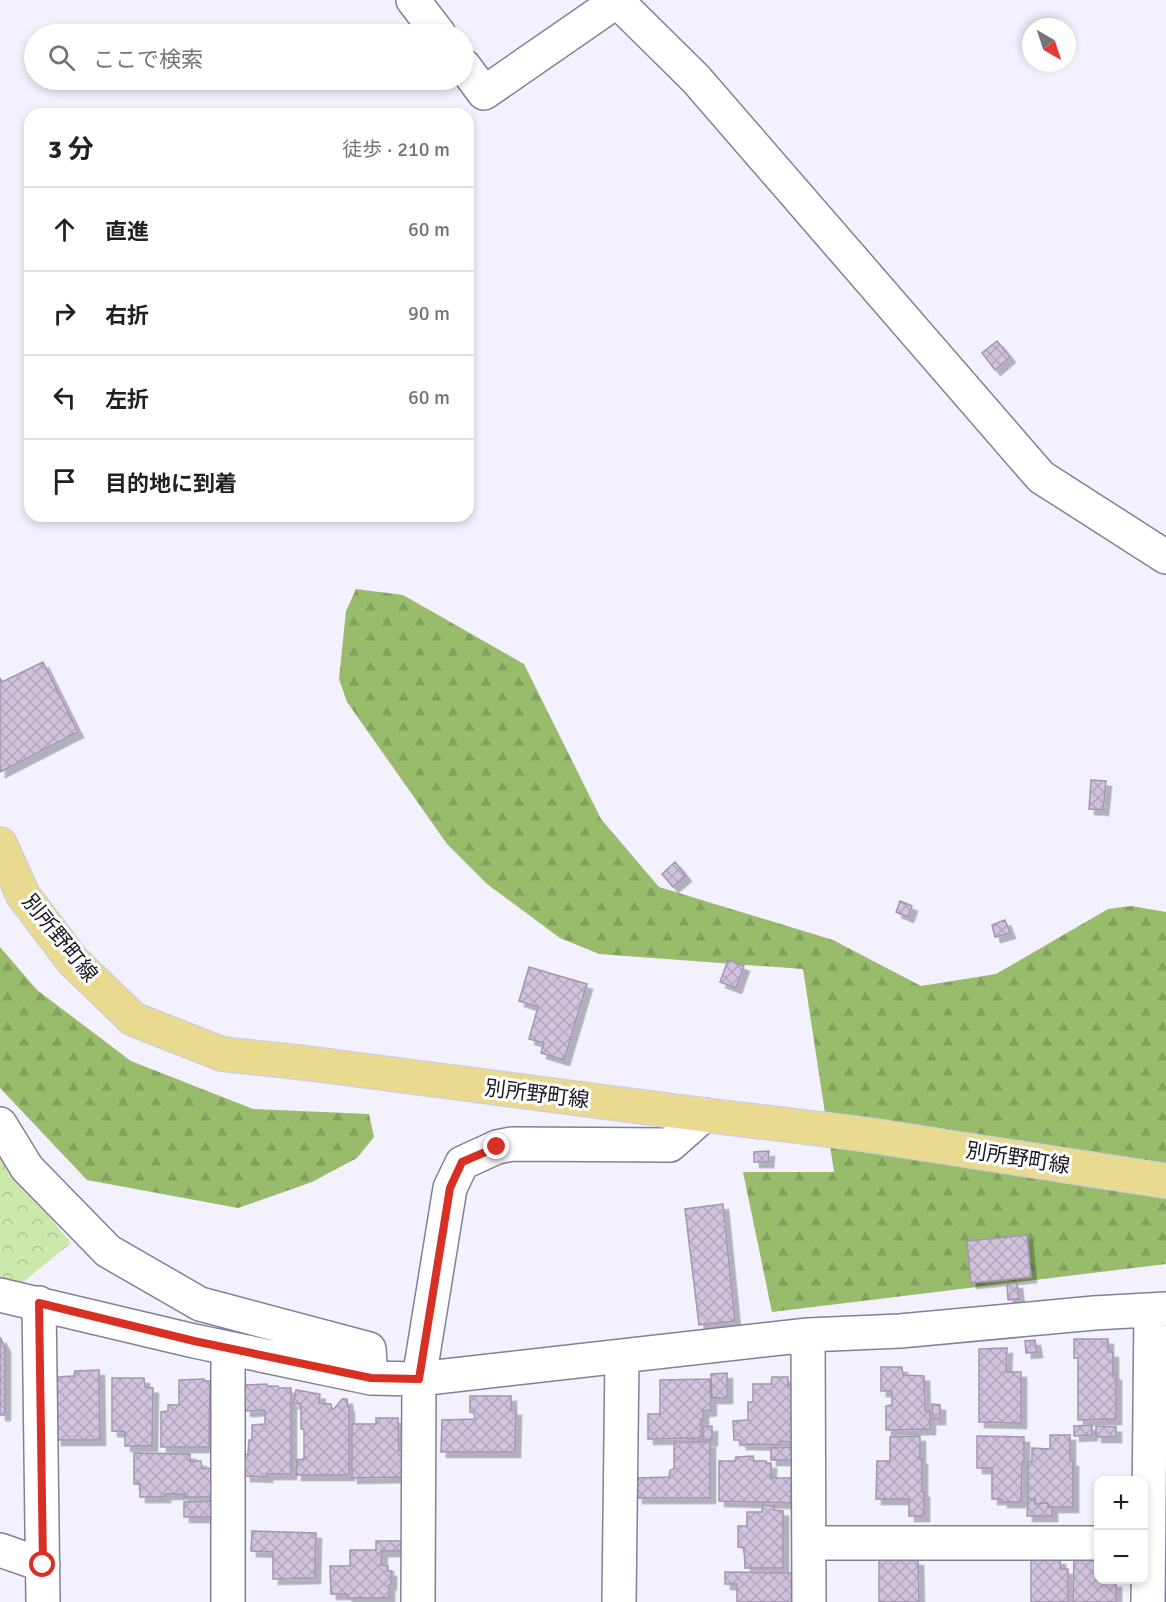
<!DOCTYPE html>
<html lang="ja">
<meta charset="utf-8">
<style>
body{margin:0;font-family:Signika,"Noto Sans JP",sans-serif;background:#f2f2f2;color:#202124}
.controls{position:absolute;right:18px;bottom:18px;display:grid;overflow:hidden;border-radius:12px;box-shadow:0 3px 9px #0003}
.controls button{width:54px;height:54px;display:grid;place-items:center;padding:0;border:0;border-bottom:2px solid #e0e0e0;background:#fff;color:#202124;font:30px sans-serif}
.compass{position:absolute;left:1022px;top:18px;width:54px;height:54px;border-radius:50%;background:#fff;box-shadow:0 3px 9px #0003;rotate:141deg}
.stop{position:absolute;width:18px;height:18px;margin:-14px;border:4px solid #d93025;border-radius:50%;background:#fff}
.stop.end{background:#d93025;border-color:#fff;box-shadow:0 2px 6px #0008}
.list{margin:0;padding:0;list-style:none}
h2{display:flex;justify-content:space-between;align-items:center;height:78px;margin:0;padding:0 24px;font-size:26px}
h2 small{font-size:20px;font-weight:400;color:#757577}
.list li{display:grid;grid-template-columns:39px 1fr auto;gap:18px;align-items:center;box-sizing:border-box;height:84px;padding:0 24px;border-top:2px solid #e0e0e0}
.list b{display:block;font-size:22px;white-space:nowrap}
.list em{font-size:20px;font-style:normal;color:#757577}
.icon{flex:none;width:33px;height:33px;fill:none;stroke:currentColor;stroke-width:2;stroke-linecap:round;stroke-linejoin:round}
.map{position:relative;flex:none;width:1166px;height:1602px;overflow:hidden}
.search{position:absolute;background:#fff;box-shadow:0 3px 9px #0003;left:24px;top:24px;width:450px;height:66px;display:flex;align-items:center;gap:15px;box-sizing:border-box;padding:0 21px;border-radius:33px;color:#757577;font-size:22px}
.panel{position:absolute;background:#fff;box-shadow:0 3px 9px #0003;left:24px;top:108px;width:450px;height:414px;border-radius:18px}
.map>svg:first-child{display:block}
</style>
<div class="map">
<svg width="1166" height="1602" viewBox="0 0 1166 1602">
<defs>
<pattern id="forest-firs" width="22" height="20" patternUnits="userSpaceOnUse" patternTransform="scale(1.5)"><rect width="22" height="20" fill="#98bc6b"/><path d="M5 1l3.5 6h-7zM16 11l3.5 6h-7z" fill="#82a15c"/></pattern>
<pattern id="park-crowns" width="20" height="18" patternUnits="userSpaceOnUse" patternTransform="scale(1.5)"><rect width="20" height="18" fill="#cce9ab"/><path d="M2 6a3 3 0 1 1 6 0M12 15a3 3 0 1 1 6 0" fill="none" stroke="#afc793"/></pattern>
<pattern id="building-cross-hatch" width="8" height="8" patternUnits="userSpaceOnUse" patternTransform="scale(1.5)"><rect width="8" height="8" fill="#d0c1dc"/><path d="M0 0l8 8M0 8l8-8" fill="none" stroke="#b2a5bc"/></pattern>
<filter id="shadow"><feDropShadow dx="5.5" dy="5.5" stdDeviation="0" flood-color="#0004"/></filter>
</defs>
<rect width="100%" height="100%" fill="#f2f1fd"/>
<!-- forest -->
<path fill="url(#forest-firs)" d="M356,589L403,595L524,664L601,819L659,887L833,940L921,986L996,974L1108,909L1131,906L1166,912V1264L772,1312L743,1172H834L803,969L599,954L560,938L487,884L447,844L347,702L339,679L346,611Z
M0,947L37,990L131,1061L253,1109L369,1114L374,1137L357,1158L312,1182L238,1208L87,1180L0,1088Z"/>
<!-- park -->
<path fill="url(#park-crowns)" d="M0,1156L71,1243L13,1290L0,1285Z"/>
<!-- building -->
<path fill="url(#building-cross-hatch)" stroke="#a496b0" stroke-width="1.5" filter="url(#shadow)" d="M997,341L1010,357L995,370L982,353Z
M43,662L78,732L0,772V678L2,682Z
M1091,780L1106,781L1103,810L1089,809Z
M675,862L686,876L673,887L662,874Z
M900,901L912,906L908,917L896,912Z
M1005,920L1010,933L995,937L992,925Z
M728,960L744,966L736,988L720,982Z
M529,967L587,984L564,1060L541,1053L544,1043L529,1039L538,1007L519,1001Z
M769,1151L768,1162H754V1152Z
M723,1204L735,1321L699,1325L685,1209Z
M1027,1235L1031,1277L971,1283L967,1241Z
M1017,1283L1019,1299L1008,1300L1007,1284Z
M0,1337L5,1347V1415H0Z
M1074,1339H1108V1352H1113V1375H1116V1419L1078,1420V1358H1074Z
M1035,1340L1037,1352L1026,1353L1025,1341Z
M1007,1348L1006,1372H1021V1423L979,1422V1349Z
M881,1367H902L903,1375L924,1376L925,1411H930V1429L886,1430V1406L892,1405V1391H881Z
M99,1370L100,1440H56V1377L74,1376L75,1371Z
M727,1373V1398H712L711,1374Z
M772,1377H788V1386H793L792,1442L780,1441V1445L741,1444L740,1440H734L733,1421L748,1420V1402H753V1384H771Z
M112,1378H144L145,1387L153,1388L152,1446H125V1432L112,1431Z
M204,1379V1381H210L209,1447H161V1412L168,1411V1405H179V1380Z
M710,1379L711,1410L703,1411V1420L701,1419V1438L648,1439V1414H660V1380Z
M267,1384V1386H278L279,1388H291V1474H267V1477L245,1476V1455L248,1454L249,1440H252V1425L265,1424V1410L245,1411V1385Z
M296,1390L320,1394L319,1403L331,1404L332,1409H334L342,1399H347L348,1407H349V1475H296L297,1460L304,1459V1429H301V1404L293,1403Z
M470,1396H511V1410H516L515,1452H441L442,1420L475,1419L474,1413L470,1412Z
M932,1404L940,1405V1419H932Z
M376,1418H398L399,1451H403V1477L352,1478V1424H376Z
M1092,1425V1435L1074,1436V1426Z
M712,1426V1440H703V1427Z
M1096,1426L1116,1427V1437H1096Z
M1050,1435H1070V1461H1073V1507H1048V1503L1035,1504V1499H1028V1462L1032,1461V1448L1050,1449Z
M920,1436V1459H922V1492H924V1516H909V1499H876L877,1461H890V1437Z
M977,1436L1024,1437V1462L1022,1463L1021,1502H1002V1499H992V1468H977Z
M674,1442H710V1498H637V1478L669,1477L670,1470L674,1469Z
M793,1447L792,1460H771V1448Z
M134,1453L190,1454V1461H201L202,1469L212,1468L211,1497H184V1494H165V1497H140V1484H134Z
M753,1456L754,1461H766V1463H771V1478H792L791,1503L719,1501V1461H735L736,1457Z
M1028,1499H1035V1504L1048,1503V1507H1052V1516H1027Z
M211,1501V1517H184V1502Z
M762,1505L775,1506L774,1510L783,1511V1568H745L744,1548L738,1547V1526H747V1512H762Z
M252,1531L316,1533L315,1578L273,1579V1552L251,1551Z
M376,1541H402V1551H382L381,1565L388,1566V1571H391V1584L389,1585V1598H347V1594H331L330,1566H350V1550H376Z
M1074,1556H1098V1580H1108V1582H1116V1602H1073Z
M1031,1559H1060L1061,1569H1068V1602H1031Z
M879,1560H918L919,1602H879Z
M725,1572L793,1573L792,1602H737V1584H725Z"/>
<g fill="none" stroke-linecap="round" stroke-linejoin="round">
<!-- minor casing -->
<g stroke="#827f99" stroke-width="36">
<path id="minor" d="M413,0L439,34
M464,66L484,93L617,1L696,79L1041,477L1166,557
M0,1124L27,1168L108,1251L200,1304L369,1349L371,1378
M0,1295L194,1341L371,1378L419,1379L808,1335L900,1331L1094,1313L1166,1309
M39,1303L43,1602
M808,1335L809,1602
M809,1543H1098
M0,1550L43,1565
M228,1602V1348
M418,1602L419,1379L450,1188L462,1163L497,1147L512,1144L670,1145L704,1115
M619,1602L622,1356
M1148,1602L1151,1311"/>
</g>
<!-- major casing -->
<g stroke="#d1d1d3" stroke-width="36">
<path id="major" d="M0,844L23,895L73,961L133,1019L222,1054L306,1063L704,1115L862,1134L1166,1181"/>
</g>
<!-- minor -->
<use href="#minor" stroke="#fff" stroke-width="33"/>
<!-- major -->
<use href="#major" stroke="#e9da90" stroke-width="33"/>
</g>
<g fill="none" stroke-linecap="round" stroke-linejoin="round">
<!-- route -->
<path stroke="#d93025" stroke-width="8" d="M43,1565L39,1303L194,1341L371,1378L419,1379L450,1188L462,1162L497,1147"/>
</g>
<g text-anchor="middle" stroke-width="6" stroke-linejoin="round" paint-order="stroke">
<!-- street labels -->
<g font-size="21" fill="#191721" stroke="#fff">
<text transform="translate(60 938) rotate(51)" y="7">別所野町線</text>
<text transform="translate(537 1094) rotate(7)" y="7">別所野町線</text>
<text transform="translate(1018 1158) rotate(9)" y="7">別所野町線</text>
</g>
</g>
</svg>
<div class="controls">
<button>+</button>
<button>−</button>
</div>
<svg class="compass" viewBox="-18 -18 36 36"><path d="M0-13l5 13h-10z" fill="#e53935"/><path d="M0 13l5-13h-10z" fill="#757577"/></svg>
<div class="stop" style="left:43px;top:1565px"></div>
<div class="stop end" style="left:497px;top:1147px"></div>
<div class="search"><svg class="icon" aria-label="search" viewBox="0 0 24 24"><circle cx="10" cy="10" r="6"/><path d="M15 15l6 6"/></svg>ここで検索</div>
<section class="panel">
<h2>3 分<small>徒歩 · 210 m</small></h2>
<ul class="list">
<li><svg class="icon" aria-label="ahead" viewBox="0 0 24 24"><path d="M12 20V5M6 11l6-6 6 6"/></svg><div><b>直進</b></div><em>60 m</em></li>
<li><svg class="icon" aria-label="right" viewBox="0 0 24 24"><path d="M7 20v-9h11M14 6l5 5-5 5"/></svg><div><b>右折</b></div><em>90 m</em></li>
<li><svg class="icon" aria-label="left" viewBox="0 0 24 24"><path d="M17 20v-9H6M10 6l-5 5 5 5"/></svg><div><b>左折</b></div><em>60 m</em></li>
<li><svg class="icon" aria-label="arrive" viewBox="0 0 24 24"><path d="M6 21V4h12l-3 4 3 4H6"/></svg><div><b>目的地に到着</b></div></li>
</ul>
</section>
</div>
